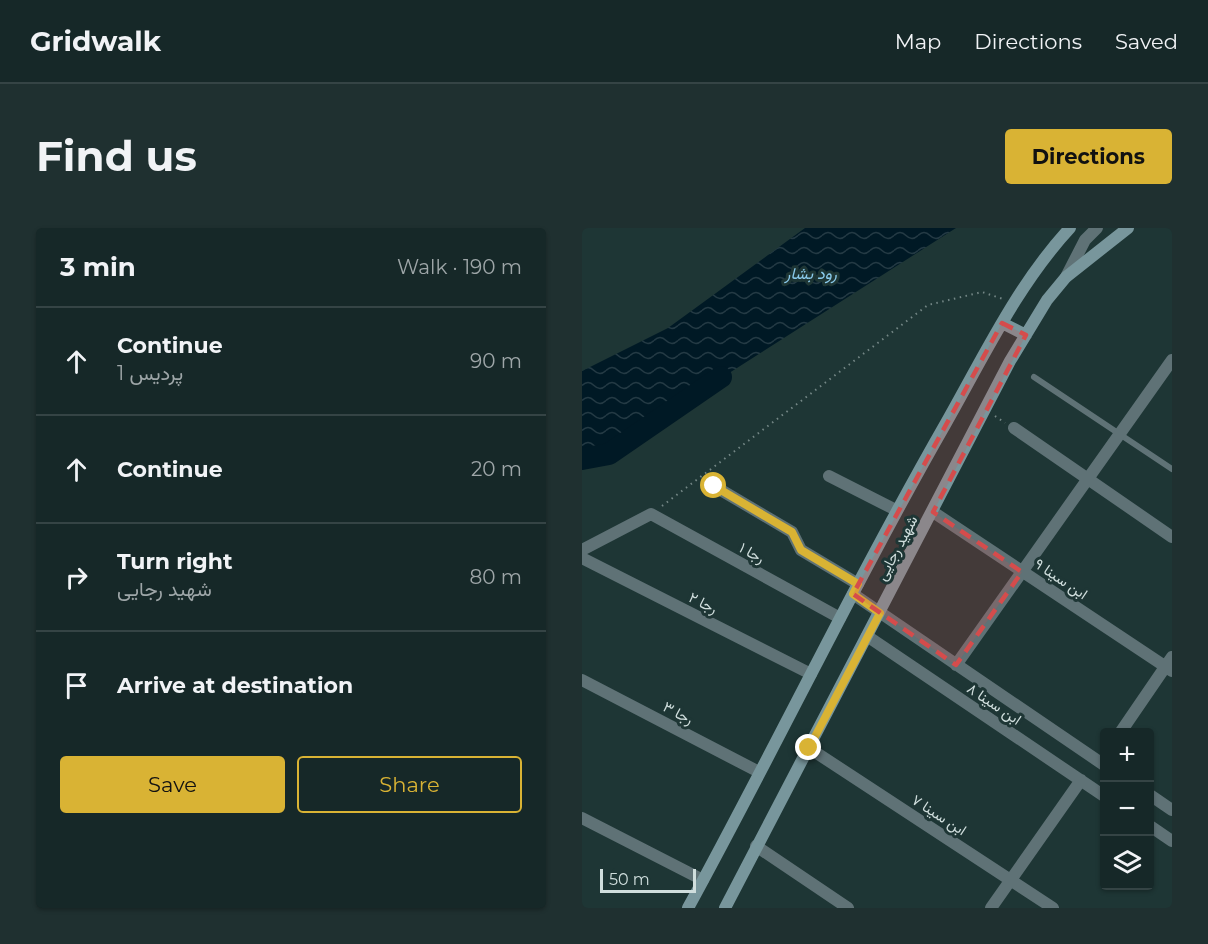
<!DOCTYPE html>
<meta charset="utf-8">
<style>
body{margin:0;font-family:Montserrat,Vazirmatn,sans-serif;background:#1f3030;color:#f1f3f6}
.controls{position:absolute;right:18px;bottom:18px;display:grid;overflow:hidden;border-radius:6px;box-shadow:0 2px 4px #0004}
.controls button{width:54px;height:54px;display:grid;place-items:center;padding:0;border:0;border-bottom:2px solid #354445;background:#162828;color:#f1f3f6;font:30px sans-serif}
.scale{position:absolute;left:18px;bottom:15px;width:96px;box-sizing:border-box;padding-left:6px;border:3px solid #d0dedd;border-top:0;font-size:16px;line-height:21px;white-space:nowrap;color:#d0dedd;-webkit-text-stroke:4px #1e3635;paint-order:stroke}
.stop{position:absolute;width:18px;height:18px;margin:-14px;border:4px solid #d9b334;border-radius:50%;background:#fff}
.stop.end{background:#d9b334;border-color:#fff;box-shadow:0 2px 6px #0008}
.list{margin:0;padding:0;list-style:none}
h2{display:flex;justify-content:space-between;align-items:center;height:78px;margin:0;padding:0 24px;font-size:26px}
h2 small{font-size:20px;font-weight:400;color:#9ea6a8}
.list li{display:grid;grid-template-columns:39px 1fr auto;gap:18px;align-items:center;box-sizing:border-box;height:108px;padding:0 24px;border-top:2px solid #354445}
.list b{display:block;font-size:22px;white-space:nowrap}
.list p{margin:0;font-size:20px;white-space:nowrap;color:#9ea6a8}
.list em{font-size:20px;font-style:normal;color:#9ea6a8}
.actions{display:flex;gap:12px;padding:18px 24px}
.actions a{flex:1;padding:14px 0;border:2px solid #d9b334;border-radius:6px;text-align:center;font-size:21px;color:#d9b334}
.actions .main{background:#d9b334;color:#111}
.icon{flex:none;width:33px;height:33px;fill:none;stroke:currentColor;stroke-width:2;stroke-linecap:round;stroke-linejoin:round}
.map{position:relative;flex:none;width:590px;height:680px;overflow:hidden;border-radius:6px}
header{display:flex;align-items:center;gap:36px;box-sizing:border-box;height:84px;padding:0 30px;background:#162828;border-bottom:2px solid #354445}
header strong{font-size:28px}
nav{display:flex;gap:33px;margin-inline-start:auto;font-size:21px}
.intro{display:flex;align-items:center;justify-content:space-between;box-sizing:border-box;height:144px;padding:0 36px}
h1{margin:0;font-size:42px}
.button{padding:15px 27px;border-radius:6px;background:#d9b334;color:#111;font-size:21px;font-weight:700}
main{display:flex;gap:36px;padding:0 36px}
aside{flex:1;background:#162828;border-radius:6px;box-shadow:0 2px 4px #0004}
.map>svg:first-child{display:block}
</style>
<header>
<strong>Gridwalk</strong>
<nav><a>Map</a><a>Directions</a><a>Saved</a></nav>
</header>
<div class="intro"><h1>Find us</h1><a class="button">Directions</a></div>
<main>
<aside>
<h2>3 min<small>Walk · 190 m</small></h2>
<ul class="list">
<li><svg class="icon" aria-label="ahead" viewBox="0 0 24 24"><path d="M12 20V5M6 11l6-6 6 6"/></svg><div><b>Continue</b><p>پردیس 1</p></div><em>90 m</em></li>
<li><svg class="icon" aria-label="ahead" viewBox="0 0 24 24"><path d="M12 20V5M6 11l6-6 6 6"/></svg><div><b>Continue</b></div><em>20 m</em></li>
<li><svg class="icon" aria-label="right" viewBox="0 0 24 24"><path d="M7 20v-9h11M14 6l5 5-5 5"/></svg><div><b>Turn right</b><p>شهید رجایی</p></div><em>80 m</em></li>
<li><svg class="icon" aria-label="arrive" viewBox="0 0 24 24"><path d="M6 21V4h12l-3 4 3 4H6"/></svg><div><b>Arrive at destination</b></div></li>
</ul>
<div class="actions"><a class="main">Save</a><a>Share</a></div>
</aside>
<div class="map">
<svg width="590" height="680" viewBox="0 0 590 680">
<defs>
<pattern id="water-waves" width="16" height="10" patternUnits="userSpaceOnUse" patternTransform="scale(1.5)"><rect width="16" height="10" fill="#001925"/><path d="M0 5q4-4 8 0t8 0" fill="none" stroke="#243a44"/></pattern>
</defs>
<rect width="100%" height="100%" fill="#1e3635"/>
<!-- water -->
<path fill="url(#water-waves)" d="M223,0H374L0,239V143L86,100Z"/>
<g fill="none" stroke-linecap="round" stroke-linejoin="round">
<!-- river -->
<path stroke="#001925" stroke-width="22" d="M0,231L27,226L139,149"/>
<!-- path -->
<path stroke="#748786" stroke-width="2" stroke-dasharray="1.5 4.5" stroke-linecap="butt" d="M413,188L423,195
M80,278L346,77L400,64L421,71"/>
<!-- service -->
<path stroke="#5f7276" stroke-width="6" d="M452,149L590,241"/>
<!-- minor -->
<path stroke="#5f7276" stroke-width="12" d="M432,200L590,309
M247,248L314,282
M132,258L210,304L219,322L276,356
M351,284L590,443
M0,322L69,286L258,390
M0,330L229,446
M271,366L522,537
M285,408L522,568
M374,437L590,132
M0,452L177,544
M538,505L590,429
M227,520L471,680
M568,567L590,582
M0,590L121,652
M568,598L590,613
M174,618L266,680
M409,680L499,552"/>
<!-- tertiary -->
<path stroke="#5f7276" stroke-width="12" d="M484,49L503,12L515,0"/>
<!-- secondary -->
<path stroke="#78969c" stroke-width="12" d="M420,95L444,107
M106,680C194,519 273,354 364,195C402,128 436,56 488,0
M143,680L428,133L465,72L484,49L546,0"/>
</g>
<g fill="none" stroke-linecap="round" stroke-linejoin="round">
<!-- route -->
<path stroke="#d9b334" stroke-width="8" d="M132,258L210,304L219,322L276,356L271,366L298,385L227,520"/>
</g>
<!-- marked area -->
<path fill="#d54c4c" fill-opacity="0.2" stroke="#d54c4c" stroke-width="4.5" stroke-dasharray="12 8" stroke-linejoin="round" d="M420,95L444,107L351,284L440,344L374,437L271,366Z"/>
<g text-anchor="middle" stroke-width="6" stroke-linejoin="round" paint-order="stroke">
<!-- street labels -->
<g font-size="15" fill="#d0dedd" stroke="#1e3635">
<text transform="translate(315 320) rotate(-62)" y="5">شهید رجایی</text>
<text transform="translate(170 325) rotate(29)" y="5">رجا ۱</text>
<text transform="translate(479 351) rotate(34)" y="5">ابن سینا ۹</text>
<text transform="translate(121 375) rotate(27)" y="5">رجا ۲</text>
<text transform="translate(412 476) rotate(34)" y="5">ابن سینا ۸</text>
<text transform="translate(96 485) rotate(28)" y="5">رجا ۳</text>
<text transform="translate(357 587) rotate(33)" y="5">ابن سینا ۷</text>
</g>
<!-- water labels -->
<g font-size="16" font-style="italic" fill="#8bcbec" stroke="#1e3635">
<text x="229" y="51">رود بشار</text>
</g>
</g>
</svg>
<div class="controls">
<button>+</button>
<button>−</button>
<button><svg class="icon" aria-label="layers" viewBox="0 0 24 24"><path d="M12 4l9 5-9 5-9-5zM3 14l9 5 9-5"/></svg></button>
</div>
<div class="scale">50 m</div>
<div class="stop" style="left:132px;top:258px"></div>
<div class="stop end" style="left:227px;top:520px"></div>
</div>
</main>
